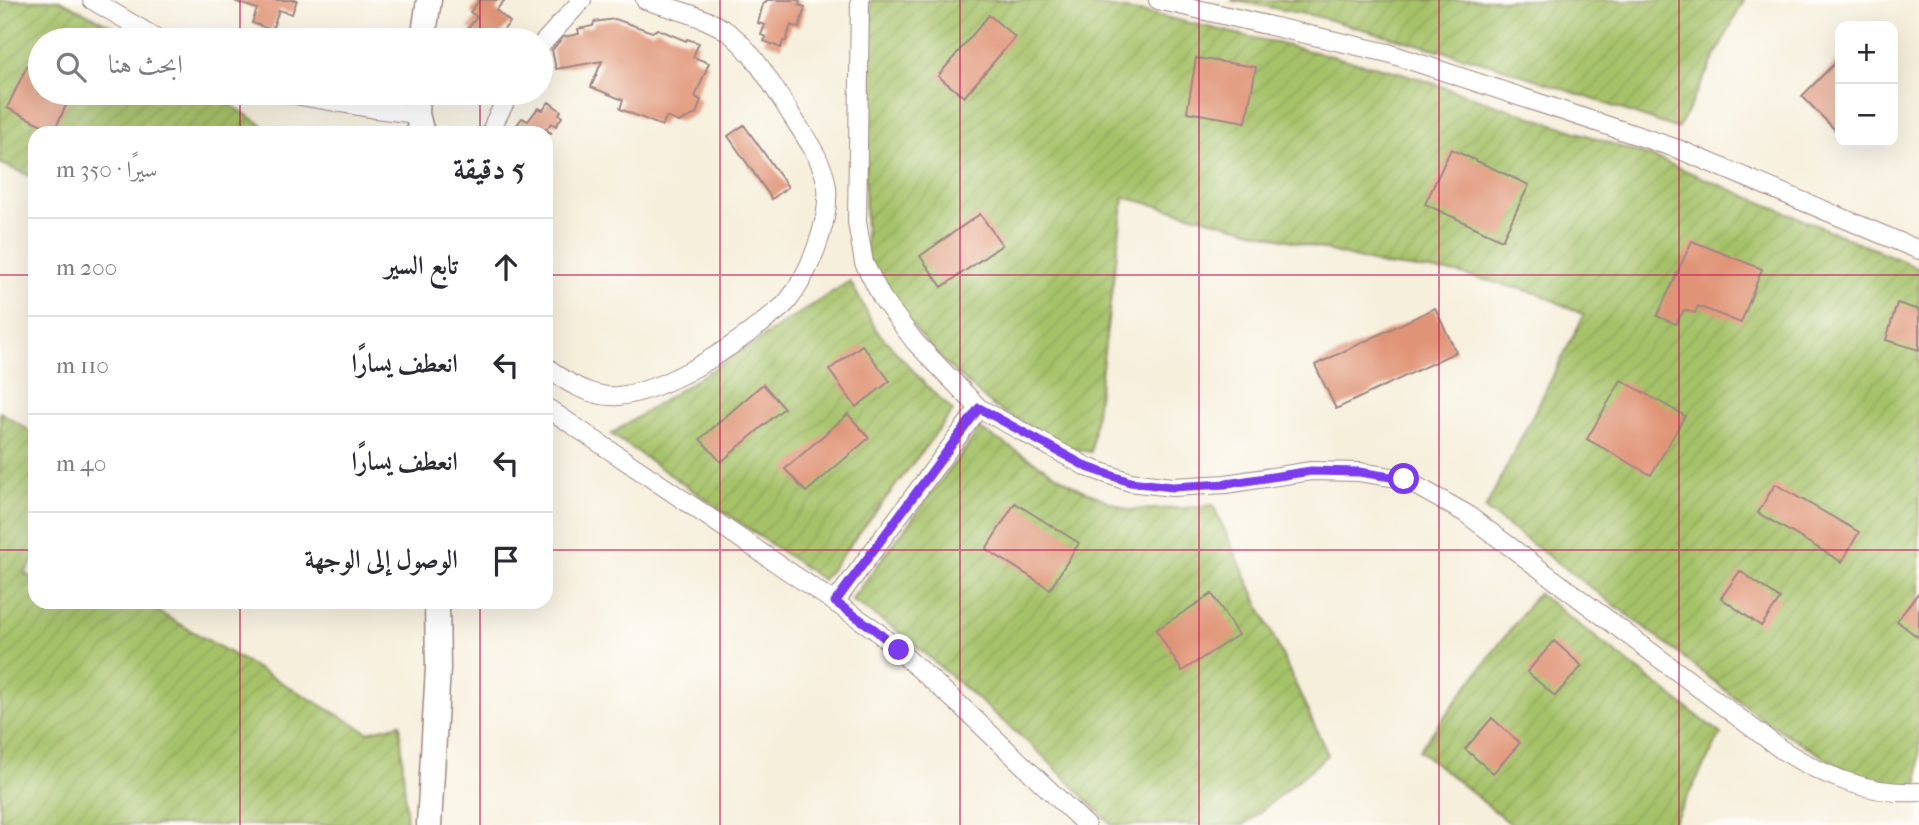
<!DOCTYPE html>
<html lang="ar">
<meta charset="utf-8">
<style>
body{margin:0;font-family:"IM FELL French Canon",Amiri,serif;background:#f7f7f7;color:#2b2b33;direction:rtl}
.controls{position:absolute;right:21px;top:21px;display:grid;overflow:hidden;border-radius:14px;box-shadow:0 7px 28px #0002}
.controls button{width:63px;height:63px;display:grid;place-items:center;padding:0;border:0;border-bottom:2px solid #e1e1e2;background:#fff;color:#2b2b33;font:35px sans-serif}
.stop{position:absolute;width:21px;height:21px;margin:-16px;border:5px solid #7c3aed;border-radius:50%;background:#fff}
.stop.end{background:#7c3aed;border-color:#fff;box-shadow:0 2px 7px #0008}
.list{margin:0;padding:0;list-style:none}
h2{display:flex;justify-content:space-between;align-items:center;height:91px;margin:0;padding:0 28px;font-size:30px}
h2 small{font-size:23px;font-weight:400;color:#7c7c81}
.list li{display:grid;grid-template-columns:46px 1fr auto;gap:21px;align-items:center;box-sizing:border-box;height:98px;padding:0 28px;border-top:2px solid #e1e1e2}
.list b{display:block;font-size:26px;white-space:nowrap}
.list em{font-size:23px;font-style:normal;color:#7c7c81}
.icon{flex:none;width:38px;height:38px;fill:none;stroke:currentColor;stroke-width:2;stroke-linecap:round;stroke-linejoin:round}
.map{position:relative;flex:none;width:1919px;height:825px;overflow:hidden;direction:ltr}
.search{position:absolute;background:#fff;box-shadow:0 7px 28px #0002;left:28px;top:28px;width:525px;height:77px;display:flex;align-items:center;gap:18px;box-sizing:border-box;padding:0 24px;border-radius:38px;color:#7c7c81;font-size:26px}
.panel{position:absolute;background:#fff;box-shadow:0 7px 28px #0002;left:28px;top:126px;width:525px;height:483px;border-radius:21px;direction:rtl}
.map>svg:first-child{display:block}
</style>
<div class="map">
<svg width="1919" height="825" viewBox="0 0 1919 825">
<defs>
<pattern id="garden-furrows" width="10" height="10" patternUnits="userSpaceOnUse" patternTransform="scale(1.75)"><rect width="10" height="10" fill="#a6c269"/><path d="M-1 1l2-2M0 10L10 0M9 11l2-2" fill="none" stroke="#90a65b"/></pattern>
</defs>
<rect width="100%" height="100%" fill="#fdfcf7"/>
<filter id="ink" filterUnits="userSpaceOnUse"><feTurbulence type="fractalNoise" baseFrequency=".0143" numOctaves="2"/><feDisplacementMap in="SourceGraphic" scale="14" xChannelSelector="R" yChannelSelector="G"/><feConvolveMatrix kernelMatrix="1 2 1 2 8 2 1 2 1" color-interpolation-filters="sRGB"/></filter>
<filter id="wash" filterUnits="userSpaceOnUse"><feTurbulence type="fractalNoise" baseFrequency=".00686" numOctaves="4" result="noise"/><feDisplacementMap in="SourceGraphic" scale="28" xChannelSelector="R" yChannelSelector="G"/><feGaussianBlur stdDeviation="1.57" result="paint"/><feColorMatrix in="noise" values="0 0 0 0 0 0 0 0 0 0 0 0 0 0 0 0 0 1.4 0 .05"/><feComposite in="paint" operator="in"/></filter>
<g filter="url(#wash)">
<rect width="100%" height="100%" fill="#f6efdc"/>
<!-- garden -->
<path fill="url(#garden-furrows)" stroke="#78704a" stroke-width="2" d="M0,0H60L137,39L40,40V93H212L275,133H35V178L0,163Z
M871,0H1061L1152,14L1399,72L1660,160L1903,261L1919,269V784L1908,786L1853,775L1762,719L1656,636L1485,509L1584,315L1540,294L1457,273L1383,265L1124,197L1091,452L1068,448L993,406L945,363L890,301L866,256L865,177Z
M1231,0H1744L1678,129L1497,66L1315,16Z
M850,281L877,331L927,386L953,411L823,580L611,434Z
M0,412L35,434V557L25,574L35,579V602H141L368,732L400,724L407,825H9L0,819Z
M980,429L1080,489L1128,510L1185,508L1213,505L1328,755L1244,825H1112L1040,753L902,634L851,600Z
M1538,593L1721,734L1672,825H1512L1419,750Z"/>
<g id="blocks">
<!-- building -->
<path fill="#e09477" d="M237,0H297L292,14L279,10L272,30L252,23L257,9L236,2Z
M480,0H505L496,10L510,22L495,40H483L468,28L477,17L470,12Z
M767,0H800L799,5L805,7L799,28L791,25L786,41H783L781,48L764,41L766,37L761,35L765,25L758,23L763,4L765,3Z
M989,15L1015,37L964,97L938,76Z
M615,19L652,32L658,29L686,41L687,39L699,43L693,57L709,63L695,97L701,100L696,114L679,122L666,117L662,126L620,109L623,100L591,87L602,61L556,69L552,50L563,37L579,34L578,29L593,26L594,22Z
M1196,58L1256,67L1246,122L1187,112Z
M1840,58V135L1802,96Z
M27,66L40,72V93H72L54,131L7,108Z
M549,102L561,111L559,114L562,117L556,126L551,123L546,130L544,129L552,133H511L522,118L528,121L538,108L543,110Z
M744,125L788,187L772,199L728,136Z
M1451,149L1529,185L1502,240L1425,204Z
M980,214L1002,245L942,287L920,256Z
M1692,241L1762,269L1741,323L1698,306L1695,313L1684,310L1676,324L1657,316Z
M1897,303L1919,310V350L1886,340Z
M1435,308L1456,352L1336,409L1315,365Z
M862,345L890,381L856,407L829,370Z
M1621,380L1685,416L1651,475L1587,439Z
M763,384L784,408L721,462L700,439Z
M848,414L869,438L806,492L785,469Z
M1775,484L1859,532L1842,562L1758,513Z
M1015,503L1079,543L1050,589L986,549Z
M1740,571L1780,599L1761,626L1721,598Z
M1919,592V638L1897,621Z
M1212,594L1238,635L1182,671L1156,630Z
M1554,641L1582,666L1555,696L1527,672Z
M1492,718L1520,743L1493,773L1465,749Z"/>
</g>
</g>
<g filter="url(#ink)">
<use href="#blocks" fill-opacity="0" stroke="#a08784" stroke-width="2"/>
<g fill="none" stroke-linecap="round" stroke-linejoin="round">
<!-- street casing -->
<g stroke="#a08784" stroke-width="20">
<path id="street" d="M92,0L160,40
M860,0L857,222L864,263L882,298L915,342L979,408L1087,467L1130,482L1172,487L1226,484L1311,471L1359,472L1404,479L1465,513L1782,750C1824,776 1869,795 1919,792
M1158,0L1388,53L1678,149L1919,250
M541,45L582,0
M283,93L375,109L417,114
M491,133L495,121L510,93
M546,366C564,382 593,398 618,396C666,391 730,349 767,319C774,313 782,308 787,302C809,275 830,222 827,188C824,159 801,132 787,108C770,82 748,42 720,27C697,14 670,8 645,0
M546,407L874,629L962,707L1086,825
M835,602L979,408"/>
</g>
<!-- secondary casing -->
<g stroke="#a08784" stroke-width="27">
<path id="secondary" d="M423,40L429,0
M418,93L417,114L422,133
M429,825L438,668L437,602"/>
</g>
<!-- street -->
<use href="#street" stroke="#fff" stroke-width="18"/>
<!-- secondary -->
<use href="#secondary" stroke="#fff" stroke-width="24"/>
</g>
</g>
<g fill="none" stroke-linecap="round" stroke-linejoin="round" filter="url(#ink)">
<!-- route -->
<path stroke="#7c3aed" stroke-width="9" d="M899,650L874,629L835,602L979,408L1087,467L1130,482L1172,487L1226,484L1311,471L1359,472L1404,479"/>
</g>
<!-- grid -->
<path fill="none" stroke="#c2185b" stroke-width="2" stroke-opacity="0.55" d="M240,0V40M480,0V40M720,0V825M960,0V825M1199,0V825M1439,0V825M1679,0V825M240,93V133M480,93V133M0,275H35M546,275H1919M0,550H35M546,550H1919M240,602V825M480,602V825"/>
</svg>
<div class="controls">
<button>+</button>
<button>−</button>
</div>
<div class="stop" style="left:1404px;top:479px"></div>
<div class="stop end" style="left:899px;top:650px"></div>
<div class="search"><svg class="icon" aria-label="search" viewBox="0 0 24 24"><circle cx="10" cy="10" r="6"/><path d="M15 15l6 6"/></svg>ابحث هنا</div>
<section class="panel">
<h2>5 دقيقة<small>سيرًا · 350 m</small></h2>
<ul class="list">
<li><svg class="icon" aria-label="ahead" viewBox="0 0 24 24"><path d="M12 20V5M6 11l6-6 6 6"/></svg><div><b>تابع السير</b></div><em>200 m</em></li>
<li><svg class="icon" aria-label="left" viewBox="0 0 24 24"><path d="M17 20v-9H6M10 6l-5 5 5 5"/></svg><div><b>انعطف يسارًا</b></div><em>110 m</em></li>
<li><svg class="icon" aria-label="left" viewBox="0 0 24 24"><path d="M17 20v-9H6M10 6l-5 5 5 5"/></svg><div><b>انعطف يسارًا</b></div><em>40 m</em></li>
<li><svg class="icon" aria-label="arrive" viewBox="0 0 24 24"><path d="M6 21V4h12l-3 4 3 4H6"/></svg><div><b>الوصول إلى الوجهة</b></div></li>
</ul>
</section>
</div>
